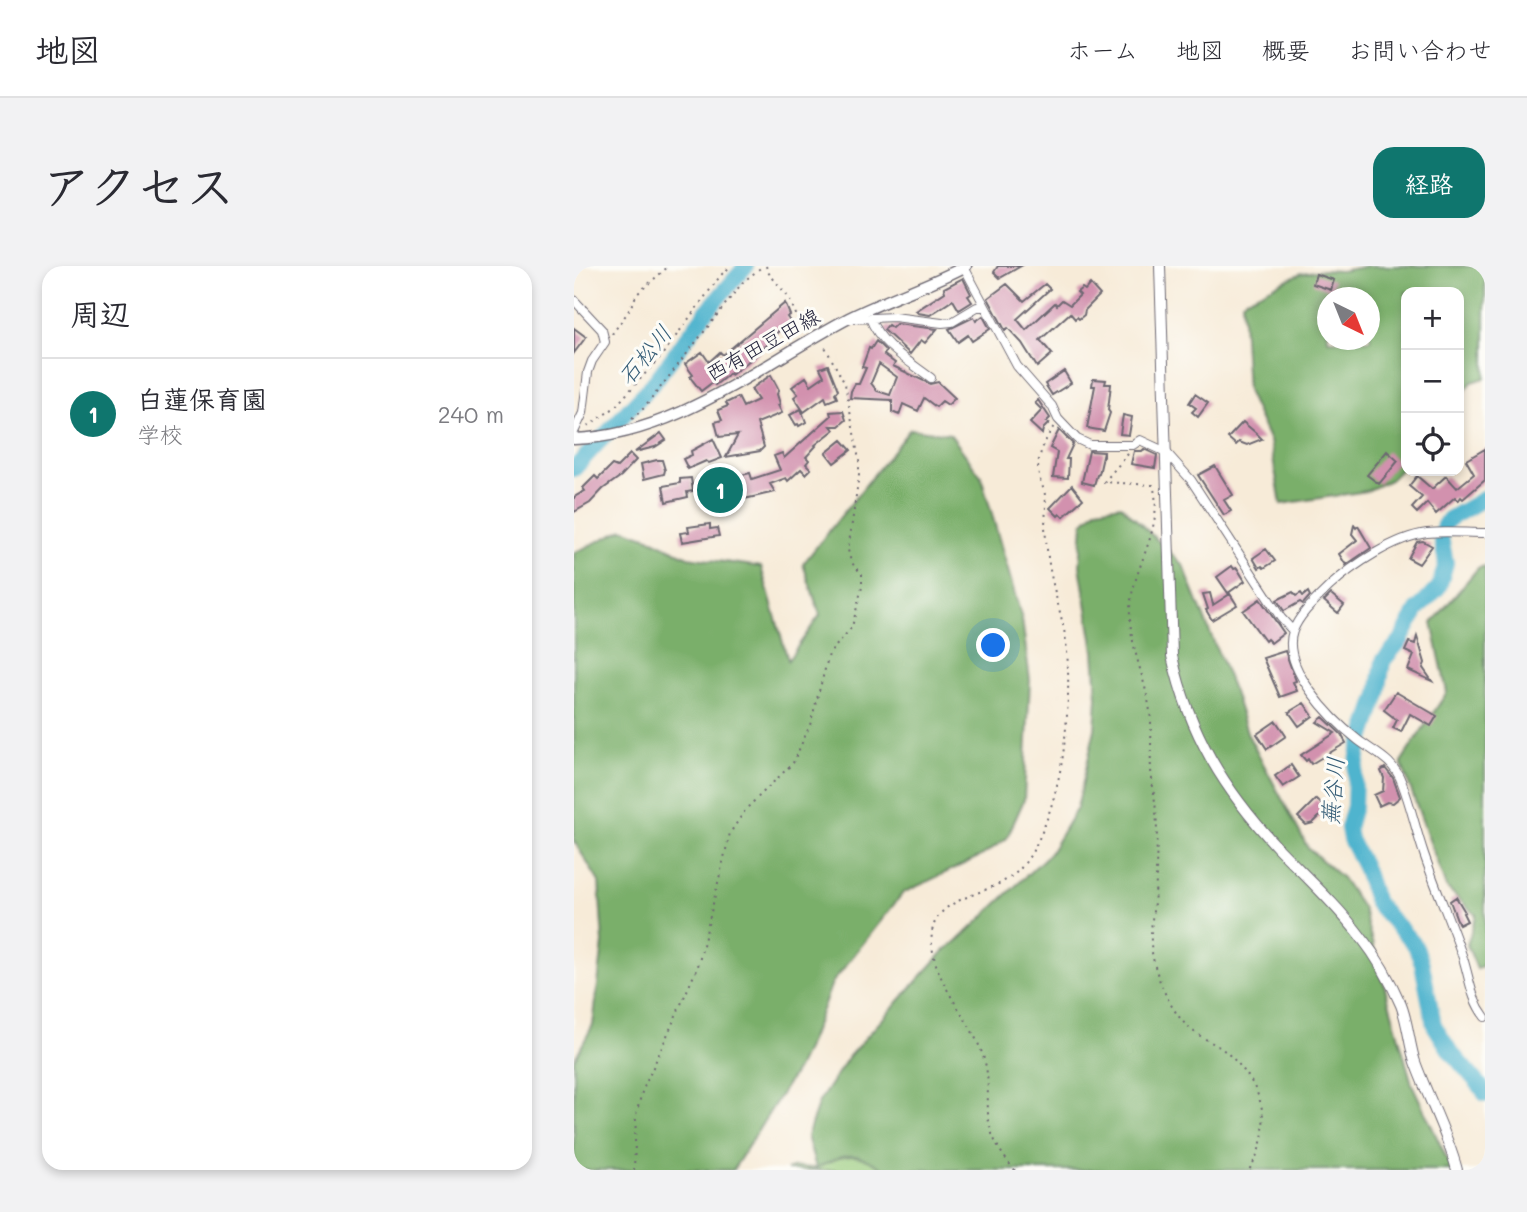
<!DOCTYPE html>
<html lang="ja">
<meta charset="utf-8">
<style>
body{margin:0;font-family:Mali,"Klee One",sans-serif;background:#f2f2f3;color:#2b2b33}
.controls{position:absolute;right:21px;top:21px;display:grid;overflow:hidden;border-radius:14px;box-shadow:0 4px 10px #0003}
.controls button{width:63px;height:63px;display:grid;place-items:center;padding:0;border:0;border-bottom:2px solid #e1e1e2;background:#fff;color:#2b2b33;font:35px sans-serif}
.compass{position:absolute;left:743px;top:21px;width:63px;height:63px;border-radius:50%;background:#fff;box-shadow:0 4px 10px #0003;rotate:137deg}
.you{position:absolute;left:420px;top:380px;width:24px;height:24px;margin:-18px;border:5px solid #fff;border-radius:50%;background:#1a73e8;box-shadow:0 0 0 10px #1a73e833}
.badge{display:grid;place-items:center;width:46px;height:46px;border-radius:50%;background:#0f766e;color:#fff;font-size:23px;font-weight:700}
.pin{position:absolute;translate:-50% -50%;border:4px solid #fff;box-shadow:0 2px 7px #0006}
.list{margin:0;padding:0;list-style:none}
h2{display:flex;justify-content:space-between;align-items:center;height:91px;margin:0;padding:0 28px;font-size:30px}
h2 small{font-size:23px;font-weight:400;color:#7c7c81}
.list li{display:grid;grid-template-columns:46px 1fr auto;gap:21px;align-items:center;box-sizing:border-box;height:112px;padding:0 28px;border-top:2px solid #e1e1e2}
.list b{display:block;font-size:26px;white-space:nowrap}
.list p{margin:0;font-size:23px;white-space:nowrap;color:#7c7c81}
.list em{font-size:23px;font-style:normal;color:#7c7c81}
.icon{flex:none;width:38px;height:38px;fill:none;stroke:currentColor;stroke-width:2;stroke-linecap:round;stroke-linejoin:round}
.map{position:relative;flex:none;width:911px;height:904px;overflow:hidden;border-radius:21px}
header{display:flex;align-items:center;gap:42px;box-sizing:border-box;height:98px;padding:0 35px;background:#fff;border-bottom:2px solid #e1e1e2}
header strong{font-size:33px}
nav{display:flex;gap:38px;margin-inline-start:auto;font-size:24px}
.intro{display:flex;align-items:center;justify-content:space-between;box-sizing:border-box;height:168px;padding:0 42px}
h1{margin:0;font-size:49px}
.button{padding:18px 32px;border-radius:21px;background:#0f766e;color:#fff;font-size:24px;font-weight:700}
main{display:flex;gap:42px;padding:0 42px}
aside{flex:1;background:#fff;border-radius:21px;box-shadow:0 4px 10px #0003}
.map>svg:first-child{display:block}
</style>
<header>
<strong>地図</strong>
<nav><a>ホーム</a><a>地図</a><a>概要</a><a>お問い合わせ</a></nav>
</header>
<div class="intro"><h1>アクセス</h1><a class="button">経路</a></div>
<main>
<aside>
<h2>周辺<small></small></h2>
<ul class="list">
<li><span class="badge">1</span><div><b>白蓮保育園</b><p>学校</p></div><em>240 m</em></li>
</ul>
</aside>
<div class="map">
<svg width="911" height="904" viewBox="0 0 911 904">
<rect width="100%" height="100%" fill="#fdfcf7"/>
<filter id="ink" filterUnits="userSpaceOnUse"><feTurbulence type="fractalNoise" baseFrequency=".0143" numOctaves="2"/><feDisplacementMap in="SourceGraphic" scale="14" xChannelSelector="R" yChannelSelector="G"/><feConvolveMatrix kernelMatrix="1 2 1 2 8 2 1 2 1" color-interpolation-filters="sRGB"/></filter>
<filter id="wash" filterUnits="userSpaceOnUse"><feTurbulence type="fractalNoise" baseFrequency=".00686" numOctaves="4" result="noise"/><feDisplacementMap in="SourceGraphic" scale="28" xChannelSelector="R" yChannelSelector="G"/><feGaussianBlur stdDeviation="1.57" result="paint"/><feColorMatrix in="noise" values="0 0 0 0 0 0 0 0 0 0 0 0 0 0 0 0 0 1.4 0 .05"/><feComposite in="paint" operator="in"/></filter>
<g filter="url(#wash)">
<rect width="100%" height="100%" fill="#f7ebd8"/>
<!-- green -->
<path fill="#98cb7b" stroke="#5d765b" stroke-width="2" d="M284,889L297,894L311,904H213L220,901L242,902L264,892Z"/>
<!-- forest -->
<path fill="#7aaf6b" stroke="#4e6853" stroke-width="2" fill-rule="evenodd" d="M794,0H911V112L898,116L885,133V26H832V198L816,214L793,225L707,238L696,175L673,125L668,35L727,7L749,4L767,5ZM754,32H796V74H754Z
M336,163L376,168L407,210L448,353L456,414L450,534L433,572L409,589L329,627L258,717L237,773L223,803L159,904H0V794L19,759L29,677L25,616L0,575V287L49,263L75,272L114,291L187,301L214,394L246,349L229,298Z
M547,239L609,299L660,426L674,469L734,582L768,612L789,643L838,818L873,893L883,904H311C280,884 274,887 242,902L233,870L245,836L275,790L372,683L383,676L476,587L503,542L521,463L523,431L520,385L506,300L509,257L523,243Z
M911,300V698L903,703L893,679L902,649L872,621L827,496L873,426L858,357L904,302Z"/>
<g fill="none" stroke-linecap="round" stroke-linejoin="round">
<!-- river -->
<path stroke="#4fb4ce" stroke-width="16" d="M0,203L81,115L132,46L172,0
M911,232L875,253L870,259L867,271L872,297L865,321L843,344L827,374L809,395L804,428L785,485L781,507L780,540L774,562L776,573L791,603L802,637L841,679L848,698L860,759L876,785L907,821L911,828"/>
</g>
<g id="blocks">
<!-- building -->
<path fill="#d291ae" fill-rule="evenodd" d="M424,0H447L426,12L420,6Z
M742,8L760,14L757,24L739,18Z
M389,12L397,28L394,30L398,36L385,44L379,34L356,49L344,47L342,45L371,26L370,22Z
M433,18L450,35L471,18L476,23L443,53L452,64L481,37L483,39L488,34L496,39L506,29L503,26L508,22L511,24L516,18L526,29L511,44L510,49L505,53L503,51L501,53L496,47L466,74L478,88L463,101L448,77L434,62L431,64L414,32Z
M211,37L216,49L213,51L219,60L211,67L207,63L197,72L195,78L185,84L186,86L157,109L156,107L145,116L141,119L139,116L127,125L116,111L119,109L111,98L128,86L135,96L146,86L149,89Z
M409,50L416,63L398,75L394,69L384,76L375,63L400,51L402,55Z
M322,58L363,63L351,77L347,74L336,88L310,64L314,59L318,62Z
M0,62L12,71L0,87Z
M302,75L312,85L310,89L321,97L319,100L356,118L364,116L381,132L374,139L368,135L362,141L350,132L344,145L329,138L325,149L318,146V134L276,132L277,125L281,118H285L292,102L288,101L295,82L297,83ZM305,98L323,111L316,129L303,125L297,117Z
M254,99L264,124L261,127L263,132L253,136L251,131L230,146L220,131L224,128L218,121L232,111L237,119L250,110L246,102Z
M490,105L497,117L478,129L471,118Z
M197,109L205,124L203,128L206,138L204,139L208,147L183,157L190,181L186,185L152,191L164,169L145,171L141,156L148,154L144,144L154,140L152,137L164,131L169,141L184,134L177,123Z
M519,113L532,114L531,118H537L534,144L536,147L530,165L513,162L521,120H518Z
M621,128L634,137L624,151L618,146L622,142L615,137Z
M464,134L476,152L472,156L475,157L469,163L468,168L456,157L468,144L461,137Z
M227,143L232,156L225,160L224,158L222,159L216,149Z
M269,145L272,154L265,160H257L260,164L241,179L242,180L232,191L235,194L232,198L237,203L232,208L227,203L214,215L212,212L196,218L201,226L166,234L163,238L145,243L141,226L128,229L127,222L165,214L164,210L176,207L178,213L206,204L200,190L208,187L210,192L257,150L256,146Z
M549,149L558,151L555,169L546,168Z
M669,156L682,167L688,173L673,179L665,176L662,179L654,172Z
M485,164L499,178L492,193H495L494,212L479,211L483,186L476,182Z
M87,167L92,174L81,181L61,186Z
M139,173L148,192L135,197L132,195L114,203L109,193L118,189L117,185Z
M268,174L277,184L260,197L252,187Z
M570,183L583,189L581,202L557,198L560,185H568Z
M911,183V214L889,233L887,231L884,235L881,231L862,248L853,237L843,247L838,242L848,231L835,220L843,210L858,223L872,210L883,222L900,208L892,194Z
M515,185L530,186L525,208L523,209L520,219L508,216Z
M813,185L824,195L805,218L793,209Z
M56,188L62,194L47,210L29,223L16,237L0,246V231L11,225L9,222L21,210L24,213L38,199L43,201Z
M83,194H88L91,204L90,208L70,213L67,198Z
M641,200L659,229L650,234L657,245L650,249L624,209Z
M117,212L119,225L113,226L114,231L92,236L89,220L106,217V213Z
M498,219L509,233L489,251L486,248L484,250L476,242Z
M136,258V263L143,262L145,270L108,276L106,267L115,266L114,261Z
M780,259L782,262L784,260L797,282L772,299L765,288L783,274L778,268Z
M849,275L858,280L845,298L834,292L843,276Z
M692,283L701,295L690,302L688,300L685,302L679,292Z
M658,300L660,303L663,302L671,315L654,327L643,311Z
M719,326L722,330L727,327L729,330L734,326L736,330L729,338L726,336L710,345L703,334Z
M636,327L639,339L656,328L663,339L638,354L632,344L634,343L629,328Z
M757,328L770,339L764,347L750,335Z
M686,333L710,367L697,377L693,373L691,375L669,345Z
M843,370L851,397L849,402L858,415L834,404L840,389L831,385L835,376L841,378Z
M711,385L722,415L719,416L723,425L706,431L689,392Z
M822,426L863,450L857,460L836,448L827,466L819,462L823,454L810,444Z
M730,437L739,450L725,460L715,446Z
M749,451L767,468L772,477L737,498L734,493L732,495L727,489L761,467L743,456Z
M702,455L712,470L693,483L683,468Z
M717,499L725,511L709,521L701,510Z
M811,502L819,512L826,531L819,537L813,536L805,540L800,529L809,525L810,512L807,505Z
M742,533L753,543L739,557L732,559L724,551Z
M882,631L891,646L889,647L893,655L885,659L876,635Z"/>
</g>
</g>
<g filter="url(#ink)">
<use href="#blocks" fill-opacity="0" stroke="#6d6872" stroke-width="2"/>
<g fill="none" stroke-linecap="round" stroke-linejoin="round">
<!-- minor casing -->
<g stroke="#6d6872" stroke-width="10">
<path id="minor" d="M390,1L443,100L478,140L484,153L503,173L516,179H559L566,174L592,186L617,214L707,352L719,365
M0,34L28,64L31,76L18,95L14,106L9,147L0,166
M296,52C306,79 335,95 357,112
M277,53L320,51L368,57L378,56L403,41H409
M911,267C892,267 871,265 853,267C821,271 779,299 756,320C743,333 726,347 719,365C706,401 758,454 784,474C801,487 820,494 828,517C837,540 842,565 850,588C862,623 877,657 889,692C896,714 897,733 911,751"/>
</g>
<!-- tertiary casing -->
<g stroke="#6d6872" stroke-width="12">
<path id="tertiary" d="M586,0L598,390C615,467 650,524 704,582C732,611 762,638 787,671C802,690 817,716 827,739C834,757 835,777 841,796C854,832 873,866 883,904"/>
</g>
<!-- secondary casing -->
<g stroke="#6d6872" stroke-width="13">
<path id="secondary" d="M0,173C102,170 187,98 275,52C313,33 354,20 392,0"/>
</g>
<!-- path -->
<path stroke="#6d6872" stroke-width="2" stroke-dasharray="2 5" stroke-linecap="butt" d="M192,0L194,6L215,32L229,65
M38,68L54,46L63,28L95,0
M58,153L71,141L169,16L189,0
M14,160L40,142L88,89L147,9L157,0
M554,188L530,216L579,219C591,262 559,300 556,342C554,381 575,418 577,456C578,472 576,488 577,504C578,518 581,532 582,546C584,567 582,589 582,610C582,632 576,656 577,678C579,705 594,741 613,760C624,771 640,776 652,786C689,818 702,861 675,904
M60,904L62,849L68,826L124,700L156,567L172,543L219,497L236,459L255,388L278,361L288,321V308L277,296L274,284L285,209V194L271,118L250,79
M441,904C427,889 415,869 414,848C413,828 416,810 409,790C397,753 366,725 359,686C347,626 414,635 445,604C470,578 486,516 490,481C494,447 496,410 492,375C488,349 479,324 475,298C473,286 472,273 471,261C471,250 473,239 471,229C470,222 466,216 465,209C461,193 472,172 480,160"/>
<!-- minor -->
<use href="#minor" stroke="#fff" stroke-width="8"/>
<!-- tertiary -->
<use href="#tertiary" stroke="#fff" stroke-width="10"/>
<!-- secondary -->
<use href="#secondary" stroke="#fff" stroke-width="10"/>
</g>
</g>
<g text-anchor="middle" stroke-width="6" stroke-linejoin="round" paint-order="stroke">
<!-- street labels -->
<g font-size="21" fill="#22223b" stroke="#fdfcf7">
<text transform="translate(189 79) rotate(-29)" y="7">西有田豆田線</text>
</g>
<!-- water labels -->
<g font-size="23" font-style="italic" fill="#345c76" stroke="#fdfcf7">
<text transform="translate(71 89) rotate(-50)" y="8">石松川</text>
<text transform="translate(759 525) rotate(-85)" y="8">蕪谷川</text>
</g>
</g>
</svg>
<div class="controls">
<button>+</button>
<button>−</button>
<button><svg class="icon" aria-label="locate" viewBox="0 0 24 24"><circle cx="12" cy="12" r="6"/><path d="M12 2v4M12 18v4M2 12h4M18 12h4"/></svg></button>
</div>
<svg class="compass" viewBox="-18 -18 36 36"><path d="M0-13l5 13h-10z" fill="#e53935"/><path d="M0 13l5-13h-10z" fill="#7c7c81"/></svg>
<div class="you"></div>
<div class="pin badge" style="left:146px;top:224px">1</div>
</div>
</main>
